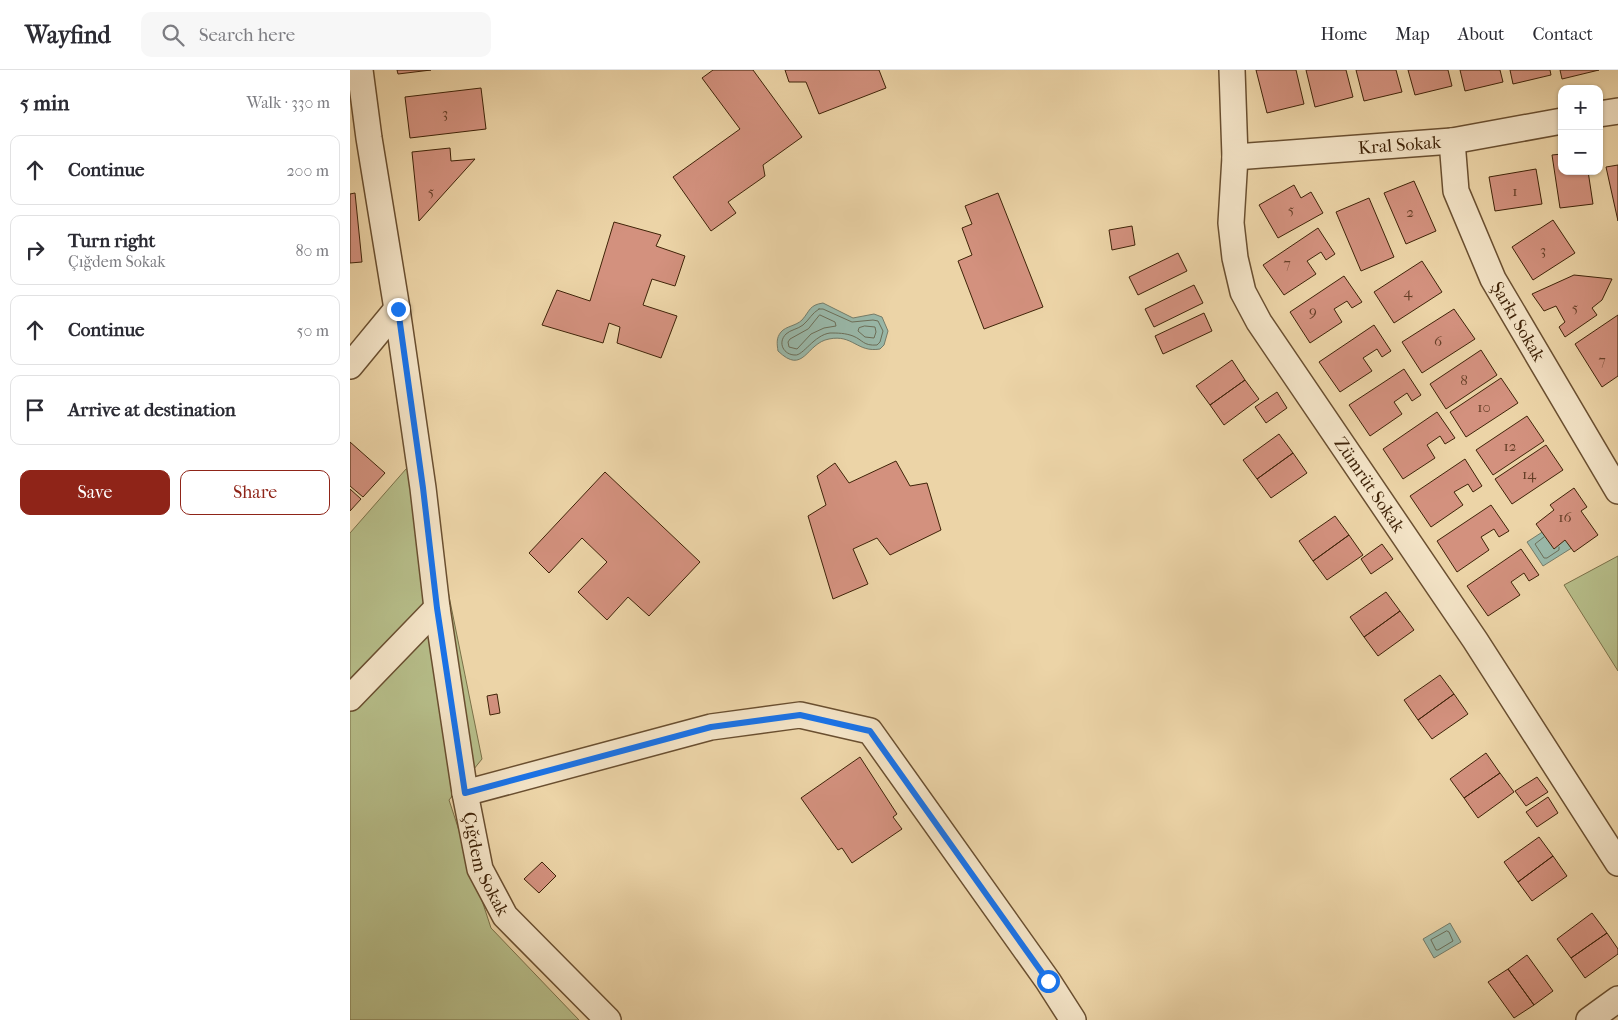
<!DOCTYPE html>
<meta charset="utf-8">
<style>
body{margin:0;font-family:"IM FELL French Canon",serif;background:#f7f7f7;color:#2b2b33}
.controls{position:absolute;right:15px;top:15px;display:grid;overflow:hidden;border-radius:10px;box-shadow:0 1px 4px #0004}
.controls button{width:45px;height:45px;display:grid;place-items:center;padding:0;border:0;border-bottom:1px solid #e1e1e2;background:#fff;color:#2b2b33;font:25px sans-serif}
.stop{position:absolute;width:15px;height:15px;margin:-11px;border:4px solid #1a73e8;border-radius:50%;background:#fff}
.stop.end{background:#1a73e8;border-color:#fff;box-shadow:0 1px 5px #0008}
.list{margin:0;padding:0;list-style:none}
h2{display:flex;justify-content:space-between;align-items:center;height:65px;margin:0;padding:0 20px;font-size:21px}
h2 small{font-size:16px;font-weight:400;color:#7c7c81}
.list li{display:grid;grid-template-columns:32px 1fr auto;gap:15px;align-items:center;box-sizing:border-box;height:70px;margin:0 10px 10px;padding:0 10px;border:1px solid #e1e1e2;border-radius:10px}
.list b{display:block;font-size:19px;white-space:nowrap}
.list p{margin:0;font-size:16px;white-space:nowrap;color:#7c7c81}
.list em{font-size:16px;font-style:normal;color:#7c7c81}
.actions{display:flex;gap:10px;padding:15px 20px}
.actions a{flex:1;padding:11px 0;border:1px solid #8f2418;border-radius:10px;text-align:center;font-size:18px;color:#8f2418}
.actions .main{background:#8f2418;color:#fff}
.icon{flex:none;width:28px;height:28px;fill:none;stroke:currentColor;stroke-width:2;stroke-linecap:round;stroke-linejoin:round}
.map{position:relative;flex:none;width:1268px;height:950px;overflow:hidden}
header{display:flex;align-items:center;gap:30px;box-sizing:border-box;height:70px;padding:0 25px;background:#fff;border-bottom:1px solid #e1e1e2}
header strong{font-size:24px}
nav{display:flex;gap:28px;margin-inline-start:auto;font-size:18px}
.search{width:350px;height:45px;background:#f7f7f7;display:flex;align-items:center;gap:12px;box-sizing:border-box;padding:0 18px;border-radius:10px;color:#7c7c81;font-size:19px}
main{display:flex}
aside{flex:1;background:#fff}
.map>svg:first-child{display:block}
</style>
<header>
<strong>Wayfind</strong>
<div class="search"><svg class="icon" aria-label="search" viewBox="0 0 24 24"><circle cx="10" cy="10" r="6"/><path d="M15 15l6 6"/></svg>Search here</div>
<nav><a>Home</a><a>Map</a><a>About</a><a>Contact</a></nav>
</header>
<main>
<aside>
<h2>5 min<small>Walk · 330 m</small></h2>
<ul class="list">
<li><svg class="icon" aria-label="ahead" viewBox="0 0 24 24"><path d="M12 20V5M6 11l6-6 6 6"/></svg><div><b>Continue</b></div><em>200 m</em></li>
<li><svg class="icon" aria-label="right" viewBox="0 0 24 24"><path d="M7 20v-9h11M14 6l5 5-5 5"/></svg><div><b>Turn right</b><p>Çığdem Sokak</p></div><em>80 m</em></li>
<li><svg class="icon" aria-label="ahead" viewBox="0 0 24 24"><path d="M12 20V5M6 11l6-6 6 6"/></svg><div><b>Continue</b></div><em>50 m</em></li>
<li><svg class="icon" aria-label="arrive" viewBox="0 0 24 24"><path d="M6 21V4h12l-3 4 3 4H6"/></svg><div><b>Arrive at destination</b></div></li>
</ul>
<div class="actions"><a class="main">Save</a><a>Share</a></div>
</aside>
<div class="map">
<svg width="1268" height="950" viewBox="0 0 1268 950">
<rect width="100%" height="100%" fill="#ecd4a7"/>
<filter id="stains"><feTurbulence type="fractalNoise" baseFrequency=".004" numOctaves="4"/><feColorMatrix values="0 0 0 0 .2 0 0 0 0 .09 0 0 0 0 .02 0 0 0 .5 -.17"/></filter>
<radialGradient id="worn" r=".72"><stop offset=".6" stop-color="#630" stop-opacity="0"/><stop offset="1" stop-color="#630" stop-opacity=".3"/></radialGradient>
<!-- green -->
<path fill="#b6bd89" stroke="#7a7048" d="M70,383L132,689L99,730L141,858L229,950H0V463Z
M1268,486V601L1214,515Z"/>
<!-- water -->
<path fill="#99b8a9" stroke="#757c69" d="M473,233L503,248L524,244L532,247L538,261L534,275L530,279C507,283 503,264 479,269C456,273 454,306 428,281C427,274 426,268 431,262C436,256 446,256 452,250C460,241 459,235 473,233Z
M1200,457L1230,460L1236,469L1193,496L1177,472Z
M1100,853L1111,872L1084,888L1073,869Z"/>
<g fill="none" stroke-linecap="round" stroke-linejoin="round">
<!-- shore -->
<path stroke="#6c6e58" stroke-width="1" d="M469,239H473L502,252L523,250L528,251L533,261L530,272L527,275C513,276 513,270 503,266C495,263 488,263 480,263C464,265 453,286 445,285C434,285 427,273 436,264C440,260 448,259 453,255C459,250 462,243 469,239Z
M470,245L485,252L486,256L474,258L461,264L447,279L439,277L438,272L440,269L458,259Z
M515,256L525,257L526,262L524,268L515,267L508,261L509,258Z
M1194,467L1185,474L1194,488H1197L1209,480V477
M1097,861L1099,862L1103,871L1088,880H1086L1081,870Z"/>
</g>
<!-- building -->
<path fill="#d3917e" stroke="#3f2308" d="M47,0H81L48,4Z
M363,0H403L452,67L413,95L415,106L378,132L386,143L361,161L323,107L390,59L352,8Z
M435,0H529L536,18L469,44L456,12H439Z
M906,0H946L954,34L917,43Z
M956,0H996L1003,27L965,37Z
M1006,0H1046L1052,22L1014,31Z
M1058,0H1098L1102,16L1065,25Z
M1110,0H1150L1153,12L1115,21Z
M1160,0H1200L1201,5L1163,14Z
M1210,0H1249L1212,9Z
M131,18L136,59L60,68L55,27Z
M100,78L101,91L125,89L69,151L62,82Z
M1212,84V101H1238L1243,134L1210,138L1202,85Z
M1268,95V151L1256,97Z
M1186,99L1192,134L1145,141L1139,107Z
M1064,111L1086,161L1056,174L1034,123Z
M944,115L951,128L961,122L973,143L928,168L909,135Z
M5,123L12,192L0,193V124Z
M648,123L693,237L634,259L608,191L622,185L612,158L622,154L615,136Z
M1019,128L1044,187L1011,201L986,142Z
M1203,150L1225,183L1183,210L1162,177Z
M264,152L311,165L306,176L335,186L325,216L302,209L293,235L327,246L311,288L267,273L270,257L259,253L253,273L192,255L207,220L240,231Z
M782,156L785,175L762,180L759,160Z
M968,158L985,184L976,190L971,182L957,191L966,204L934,225L913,195Z
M828,183L837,201L788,225L779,207Z
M1072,191L1092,222L1044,253L1024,222Z
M1224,205L1262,209L1252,230L1242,238L1247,245L1215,267L1209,257L1215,252L1206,236L1194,241L1182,224Z
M994,206L1012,232L1002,238L997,231L984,239L992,252L960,273L940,242Z
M844,215L853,233L804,257L795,239Z
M1104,239L1125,269L1072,303L1052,272Z
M854,243L862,261L813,284L805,266Z
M1268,245V306L1252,317L1225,274Z
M1024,255L1041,281L1032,287L1027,279L1013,288L1022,301L990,322L969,292Z
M1131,280L1147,305L1096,339L1080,314Z
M882,290L895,310L860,335L846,316Z
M1054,299L1071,325L1062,331L1057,323L1044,332L1052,344L1020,366L999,335Z
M1151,308L1168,333L1116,367L1100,342Z
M895,310L909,329L874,355L860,335Z
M927,322L937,338L916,353L905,337Z
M1087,342L1105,368L1095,374L1090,366L1077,375L1085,388L1053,409L1033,379Z
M1177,346L1194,371L1143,405L1126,380Z
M929,364L943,383L907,409L893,390Z
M0,372L35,403L13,427L0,416Z
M1196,375L1213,400L1162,434L1145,409Z
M943,383L957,403L921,428L907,409Z
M1115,389L1132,416L1123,422L1118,414L1104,422L1113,435L1081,457L1060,426Z
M546,391L560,416L577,413L591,460L540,485L527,468L503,479L518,514L483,529L458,446L476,435L467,406L485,393L499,413Z
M255,402L350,492L299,546L278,527L257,550L228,522L257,492L232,468L199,503L179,483Z
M1224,418L1237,437L1231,441L1248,465L1224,482L1215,470L1204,479L1186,454L1204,440L1200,435Z
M0,419L11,429L0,441Z
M1141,435L1159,461L1149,467L1144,459L1131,467L1139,480L1107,502L1087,471Z
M985,446L999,465L963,491L949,471Z
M999,465L1013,485L977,510L963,491Z
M1032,474L1043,489L1021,504L1011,489Z
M1171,479L1189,505L1179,511L1174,503L1161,512L1170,525L1138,546L1117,516Z
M1036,522L1050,541L1014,567L1000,547Z
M1050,541L1064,560L1028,586L1014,567Z
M1090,605L1104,624L1068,650L1054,630Z
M147,624L150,643L140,645L137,626Z
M1104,624L1118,644L1082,669L1068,650Z
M1136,683L1150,703L1114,728L1100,709Z
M510,687L547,744L543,747L552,759L502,793L492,778L488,780L451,728Z
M1150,703L1164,722L1128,748L1114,728Z
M1187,707L1198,722L1176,736L1165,721Z
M1198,727L1208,743L1187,757L1176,742Z
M1189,767L1203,786L1168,812L1154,792Z
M1203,786L1217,806L1182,831L1168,812Z
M192,792L206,806L189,823L174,809Z
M1242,843L1257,863L1221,888L1207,869Z
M1257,863L1268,879V884L1235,908L1221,888Z
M1177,885L1203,921L1184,935L1158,899Z
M1158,899L1184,935L1164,948L1138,912Z"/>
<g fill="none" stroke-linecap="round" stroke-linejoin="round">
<!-- street casing -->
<g stroke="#6a4f30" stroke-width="28">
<g id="street">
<path id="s1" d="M10,0L19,68L47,239L73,418L87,538L115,723L130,799L155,846L258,950"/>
<path id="s2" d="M882,0L885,87L881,153L885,188L893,222L909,252L1125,570L1268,793"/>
<path d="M1249,44L1268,41"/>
<path id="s3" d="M1102,71L1106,121L1143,209L1268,421"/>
<path id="s4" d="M885,87L1102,71L1212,51"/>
<path d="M0,296L47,239"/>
<path d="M0,628L87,538"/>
<path d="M115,723L361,657L450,645L520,661L698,911L723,950"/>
<path d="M1239,950L1268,929"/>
</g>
</g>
<!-- street -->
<use href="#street" stroke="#f3e3c6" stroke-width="25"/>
</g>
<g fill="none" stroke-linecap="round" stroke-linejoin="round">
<!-- route -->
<path stroke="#1a73e8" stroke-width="6" d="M48,239L73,418L87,538L115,723L361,657L450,645L520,661L698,911"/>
</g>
<g text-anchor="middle" stroke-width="4.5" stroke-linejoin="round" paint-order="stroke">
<!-- number labels -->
<g font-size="15" fill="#643e26">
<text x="95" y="48">3</text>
<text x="81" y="126">5</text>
<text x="1165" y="126">1</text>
<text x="941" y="144">5</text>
<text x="1060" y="147">2</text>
<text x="1193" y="185">3</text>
<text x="937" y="198">7</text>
<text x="1058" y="227">4</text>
<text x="1225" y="242">5</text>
<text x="963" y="246">9</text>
<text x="1088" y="276">6</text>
<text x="1252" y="295">7</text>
<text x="1114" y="315">8</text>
<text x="1134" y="342">10</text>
<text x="1160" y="381">12</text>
<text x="1179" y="409">14</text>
<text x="1215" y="452">16</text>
</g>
<!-- street labels -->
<g font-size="18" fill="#3f2308" stroke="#f3e3c6">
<text dy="6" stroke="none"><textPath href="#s4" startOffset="165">Kral Sokak</textPath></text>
<text dy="6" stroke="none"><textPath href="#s3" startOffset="195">Şarkı Sokak</textPath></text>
<text dy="6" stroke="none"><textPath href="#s2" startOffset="454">Zümrüt Sokak</textPath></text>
<text dy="6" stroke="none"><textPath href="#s1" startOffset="805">Çığdem Sokak</textPath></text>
</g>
</g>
<rect width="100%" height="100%" filter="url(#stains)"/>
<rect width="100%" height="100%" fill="url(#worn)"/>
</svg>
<div class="controls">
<button>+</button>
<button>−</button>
</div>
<div class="stop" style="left:698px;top:911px"></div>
<div class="stop end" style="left:48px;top:239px"></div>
</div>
</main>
